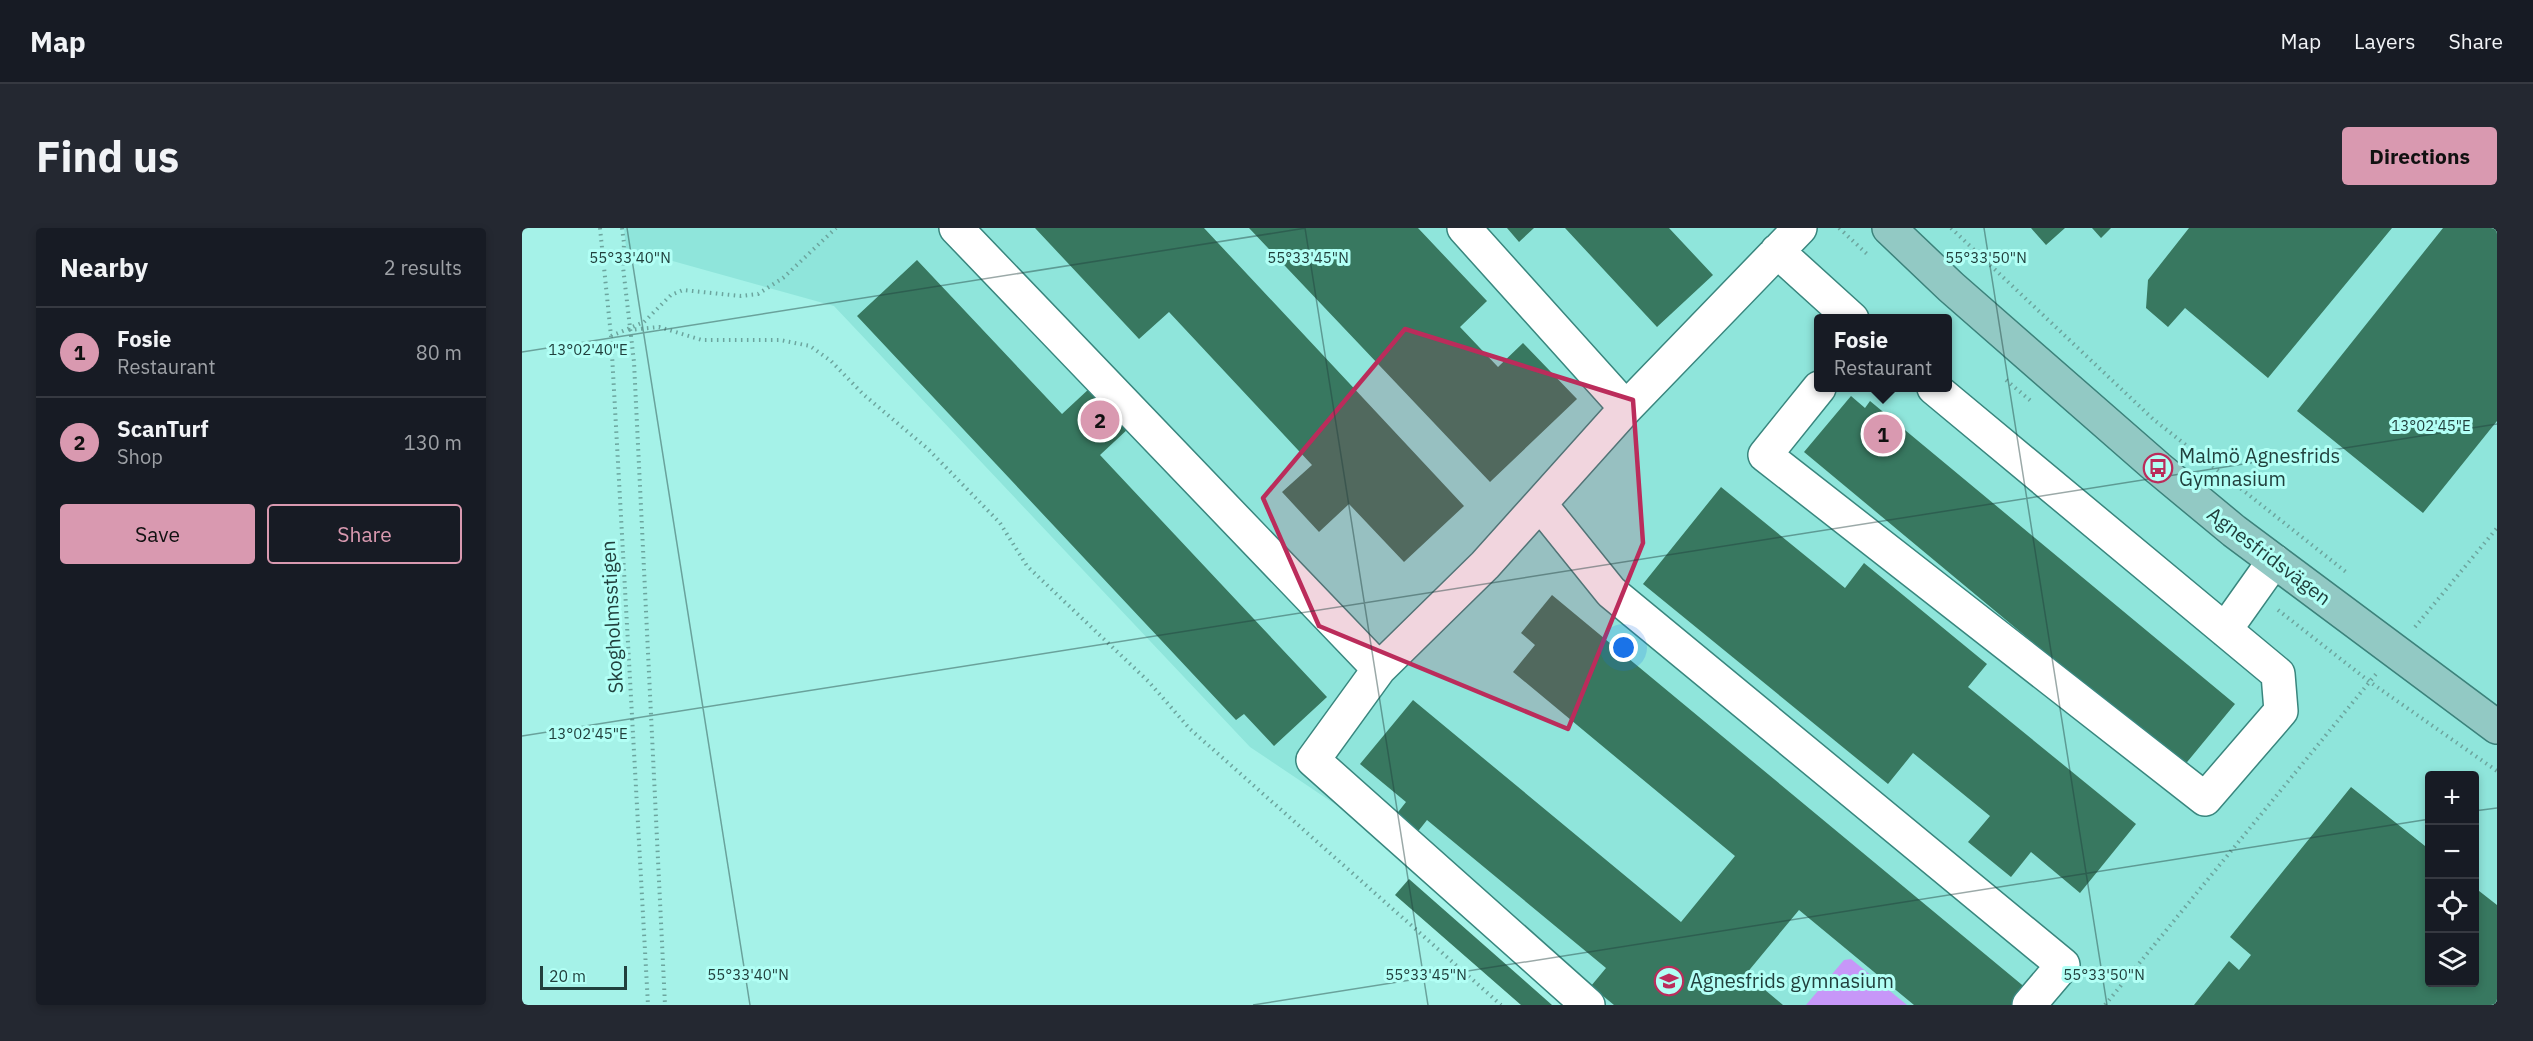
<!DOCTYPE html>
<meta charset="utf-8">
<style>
body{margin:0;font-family:"IBM Plex Sans",sans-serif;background:#242831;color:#f1f3f6}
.controls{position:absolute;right:18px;bottom:18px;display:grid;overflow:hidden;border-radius:6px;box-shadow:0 3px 9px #0003}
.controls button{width:54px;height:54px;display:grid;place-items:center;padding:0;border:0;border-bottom:2px solid #363941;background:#171b24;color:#f1f3f6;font:30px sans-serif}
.scale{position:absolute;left:18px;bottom:15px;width:87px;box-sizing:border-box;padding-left:6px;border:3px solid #21403d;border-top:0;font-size:16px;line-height:21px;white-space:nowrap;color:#21403d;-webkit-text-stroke:4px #b2fff5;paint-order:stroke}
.you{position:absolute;left:1102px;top:420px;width:21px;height:21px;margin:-15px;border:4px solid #fff;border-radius:50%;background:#1a73e8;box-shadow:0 0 0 9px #1a73e833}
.badge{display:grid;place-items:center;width:39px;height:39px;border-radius:50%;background:#d999b0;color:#111;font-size:20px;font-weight:700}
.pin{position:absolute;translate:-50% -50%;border:3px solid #fff;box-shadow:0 2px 6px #0006}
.popup{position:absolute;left:1292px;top:86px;width:138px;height:78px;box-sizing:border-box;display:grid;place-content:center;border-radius:6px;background:#171b24;filter:drop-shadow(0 2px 4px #0005);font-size:20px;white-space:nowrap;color:#9ea1a6}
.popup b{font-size:22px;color:#f1f3f6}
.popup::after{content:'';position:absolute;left:50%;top:100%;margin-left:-12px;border:12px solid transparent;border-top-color:#171b24}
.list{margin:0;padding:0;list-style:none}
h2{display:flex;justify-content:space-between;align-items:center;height:78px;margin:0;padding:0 24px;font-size:26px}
h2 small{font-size:20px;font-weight:400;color:#9ea1a6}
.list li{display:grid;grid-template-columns:39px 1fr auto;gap:18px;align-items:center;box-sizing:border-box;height:90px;padding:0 24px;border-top:2px solid #363941}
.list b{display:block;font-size:22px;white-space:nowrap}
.list p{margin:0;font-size:20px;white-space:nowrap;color:#9ea1a6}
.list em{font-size:20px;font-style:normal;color:#9ea1a6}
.actions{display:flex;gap:12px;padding:18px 24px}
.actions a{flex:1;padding:14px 0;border:2px solid #d999b0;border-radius:6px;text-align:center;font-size:21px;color:#d999b0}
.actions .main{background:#d999b0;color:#111}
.icon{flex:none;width:33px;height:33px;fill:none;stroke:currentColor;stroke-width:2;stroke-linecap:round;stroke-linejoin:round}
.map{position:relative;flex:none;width:1975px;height:777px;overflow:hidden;border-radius:6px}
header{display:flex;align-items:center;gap:36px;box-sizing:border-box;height:84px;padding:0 30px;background:#171b24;border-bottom:2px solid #363941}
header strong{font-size:28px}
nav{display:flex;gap:33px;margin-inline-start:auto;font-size:21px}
.intro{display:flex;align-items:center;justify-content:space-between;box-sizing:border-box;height:144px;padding:0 36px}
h1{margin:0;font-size:42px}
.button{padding:15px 27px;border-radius:6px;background:#d999b0;color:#111;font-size:21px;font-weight:700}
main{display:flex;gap:36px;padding:0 36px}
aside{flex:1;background:#171b24;border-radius:6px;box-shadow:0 3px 9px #0003}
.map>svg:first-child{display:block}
</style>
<header>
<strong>Map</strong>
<nav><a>Map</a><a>Layers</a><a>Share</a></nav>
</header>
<div class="intro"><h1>Find us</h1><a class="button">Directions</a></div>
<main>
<aside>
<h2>Nearby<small>2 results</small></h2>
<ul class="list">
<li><span class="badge">1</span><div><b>Fosie</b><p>Restaurant</p></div><em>80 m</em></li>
<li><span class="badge">2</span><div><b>ScanTurf</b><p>Shop</p></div><em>130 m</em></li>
</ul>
<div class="actions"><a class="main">Save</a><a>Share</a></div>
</aside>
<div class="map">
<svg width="1975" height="777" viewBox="0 0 1975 777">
<rect width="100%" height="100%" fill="#a5f2e8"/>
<!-- built -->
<path fill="#8fe5db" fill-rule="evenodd" d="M102,0H1975V777H1043L856,605L728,519L312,78L104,20ZM1296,91H1426V160H1296ZM1908,548H1952V754H1908Z"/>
<!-- green -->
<path fill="#c797f8" d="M1329,731L1385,777H1284L1322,732Z"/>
<!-- building -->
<path fill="#387860" d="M513,0H682L942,278L882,334L827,276L797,304L760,264L790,237L647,84L617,111Z
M727,0H896L965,73L938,99L976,139L1001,115L1055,171L968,254Z
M985,0H1012L997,14Z
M1043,0H1147L1191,47L1135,99Z
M1509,0H1543L1524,17Z
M1570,0H1589L1579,10Z
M1667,0H1870L1746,150L1663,80L1646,99L1624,80L1626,52Z
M1921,0H1975V193L1901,285L1775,183Z
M395,32L540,186L569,159L607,200L578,227L805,469L752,518L722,486L714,492L335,88Z
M1329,168L1343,180L1348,173L1713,476L1661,539L1282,224Z
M1199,259L1323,360L1342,335L1465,436L1446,459L1614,596L1558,665L1509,624L1489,649L1446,614L1468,588L1391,525L1366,556L1121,356Z
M1030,367L1505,761L1492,777H1392L1277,682L1224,746L1261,777H1092L1069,758L1084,740L905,592L890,611L869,593L884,574L838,536L891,472L1159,694L1213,628L991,444L1013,417L999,405Z
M1829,559L1908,622V754H1952V659L1975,677V777H1672L1707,733L1717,742L1729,727L1708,709Z
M887,651L1030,777H999L873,667Z"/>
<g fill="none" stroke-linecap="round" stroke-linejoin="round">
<!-- minor casing -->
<g stroke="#39867e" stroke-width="36">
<path id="minor" d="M434,0L857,441L963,337L1104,180L1278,0
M942,0L1104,180
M1255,23L1330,91
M1297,160L1243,227L1683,571L1759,483L1756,446L1412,160
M1018,276L1089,364L1541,737L1507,777
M1703,402L1752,333
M857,441L791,532L1066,777"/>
</g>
<!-- major casing -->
<g stroke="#3c827b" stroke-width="36">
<path id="major" d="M1367,0L1429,59L1636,240L1712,303L1975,499"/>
</g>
<!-- path -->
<path stroke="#6ca59e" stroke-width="4" stroke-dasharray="1.5 4.5" stroke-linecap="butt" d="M78,0L89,108L126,777
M100,0L102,15L101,39L112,134L143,777
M1317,0L1345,26
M1429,0L1631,191L1824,344
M107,102L137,99L180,112H258L288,118L309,133L341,166L406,221L478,295L505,338L626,453L668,501L979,777
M89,108L122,94L149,67L161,62L219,68L236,66L261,50L314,0
M1484,152L1510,174
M1756,382L1848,454L1975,543
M1893,399L1975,300
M1583,777L1854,446"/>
<!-- minor -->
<use href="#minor" stroke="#fff" stroke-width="33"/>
<!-- major -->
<use href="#major" stroke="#92c9c4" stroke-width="33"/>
</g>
<!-- marked area -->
<path fill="#bb2c5b" fill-opacity="0.2" stroke="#bb2c5b" stroke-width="4.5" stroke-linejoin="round" d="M883,101L1111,172L1121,315L1046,501L797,398L741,270Z"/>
<!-- ticks -->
<path fill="none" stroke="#21403d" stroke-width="1.5" stroke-opacity="0.45" d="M105,0L228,777M783,0L906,777M1462,0L1585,777M0,124L784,0M0,508L1975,196M1952,583L1975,580M731,777L1908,591"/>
<!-- icons -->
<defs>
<g id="bus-ring" transform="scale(1.5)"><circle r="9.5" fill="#b2fff5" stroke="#bb2c5b" stroke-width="1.5"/><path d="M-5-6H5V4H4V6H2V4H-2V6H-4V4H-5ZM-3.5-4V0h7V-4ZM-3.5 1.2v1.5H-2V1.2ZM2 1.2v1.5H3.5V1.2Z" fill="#bb2c5b"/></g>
<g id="school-ring" transform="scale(1.5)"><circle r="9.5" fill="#b2fff5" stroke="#bb2c5b" stroke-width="1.5"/><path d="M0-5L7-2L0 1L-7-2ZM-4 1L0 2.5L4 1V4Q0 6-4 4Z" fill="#bb2c5b"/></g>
</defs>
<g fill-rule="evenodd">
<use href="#bus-ring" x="1636" y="240"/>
<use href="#school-ring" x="1147" y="753"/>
</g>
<g text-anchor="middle" stroke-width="6" stroke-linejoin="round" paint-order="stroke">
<!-- poi labels -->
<g font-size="20" fill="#21403d" stroke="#b2fff5" text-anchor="start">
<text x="1657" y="235">Malmö Agnesfrids<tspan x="1657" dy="23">Gymnasium</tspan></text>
<text x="1168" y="760">Agnesfrids gymnasium</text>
</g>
<!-- street labels -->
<g font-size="20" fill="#21403d" stroke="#b2fff5">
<text transform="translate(1747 328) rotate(37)" y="7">Agnesfridsvägen</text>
<text transform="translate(90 389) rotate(-93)" y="7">Skogholmsstigen</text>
</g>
</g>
<g font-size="15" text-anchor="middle" fill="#21403d" stroke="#b2fff5" stroke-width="6" stroke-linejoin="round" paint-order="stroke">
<text x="108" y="35">55°33'40"N</text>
<text x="786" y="35">55°33'45"N</text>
<text x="1464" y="35">55°33'50"N</text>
<text x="66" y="127">13°02'40"E</text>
<text x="1909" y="203">13°02'45"E</text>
<text x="66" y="511">13°02'45"E</text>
<text x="226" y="752">55°33'40"N</text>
<text x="904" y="752">55°33'45"N</text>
<text x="1582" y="752">55°33'50"N</text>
</g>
</svg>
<div class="controls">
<button>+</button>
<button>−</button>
<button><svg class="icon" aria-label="locate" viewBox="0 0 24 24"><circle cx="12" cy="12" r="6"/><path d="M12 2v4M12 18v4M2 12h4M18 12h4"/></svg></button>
<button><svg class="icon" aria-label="layers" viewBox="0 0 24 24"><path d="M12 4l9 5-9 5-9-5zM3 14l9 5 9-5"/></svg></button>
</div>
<div class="scale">20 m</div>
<div class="you"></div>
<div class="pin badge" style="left:1361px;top:206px">1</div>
<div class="popup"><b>Fosie</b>Restaurant</div>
<div class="pin badge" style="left:578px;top:192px">2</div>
</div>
</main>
